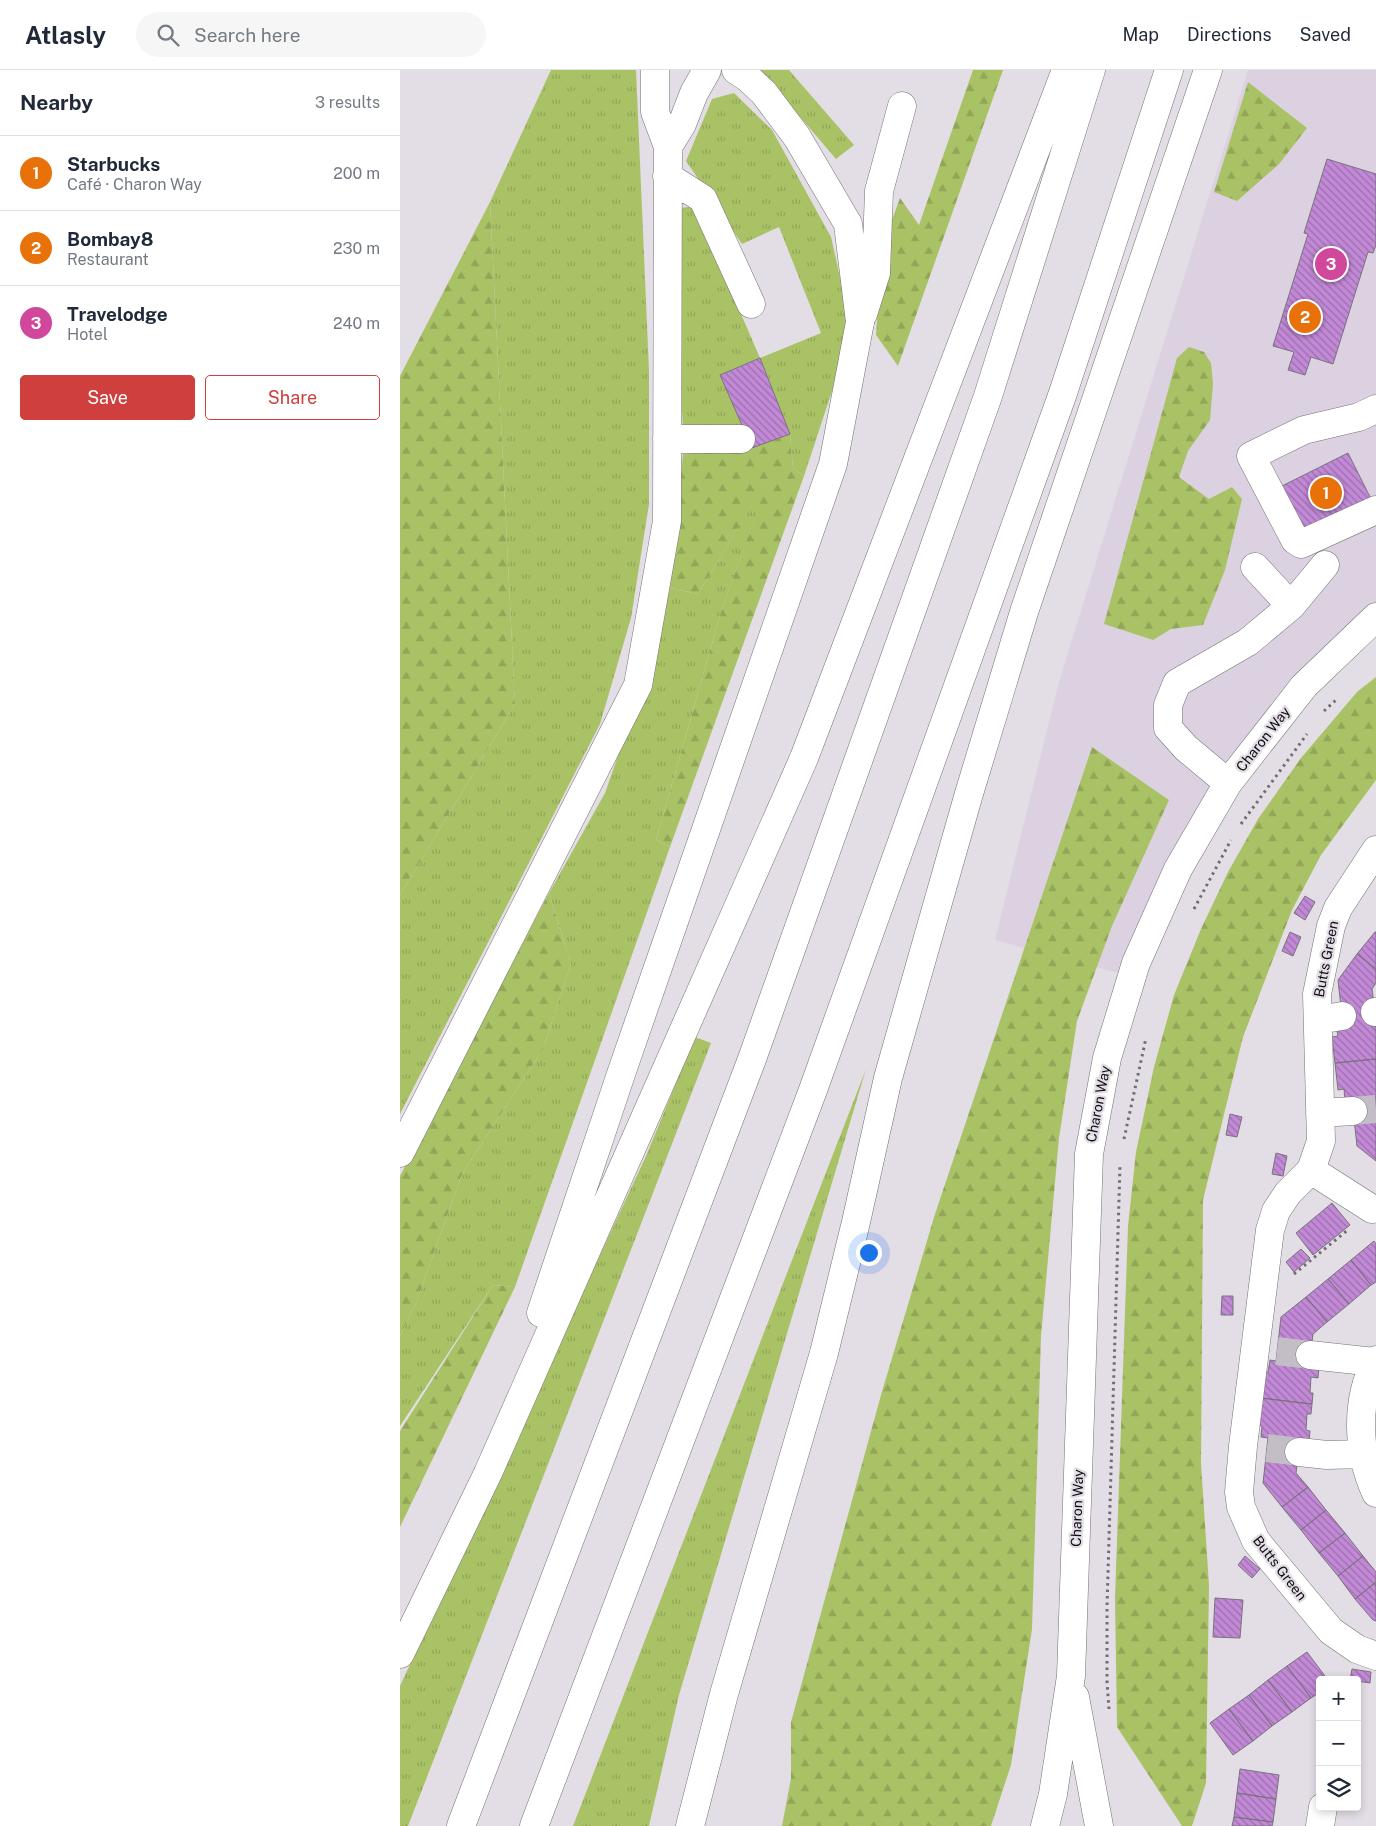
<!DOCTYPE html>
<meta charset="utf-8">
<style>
body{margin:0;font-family:"Public Sans",sans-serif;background:#f6f6f7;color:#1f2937}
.controls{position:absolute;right:15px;bottom:15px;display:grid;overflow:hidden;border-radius:5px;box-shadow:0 2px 8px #0003}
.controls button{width:45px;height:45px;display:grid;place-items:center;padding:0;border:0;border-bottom:1px solid #e0e1e3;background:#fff;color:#1f2937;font:25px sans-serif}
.you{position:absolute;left:468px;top:1182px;width:18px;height:18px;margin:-12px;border:4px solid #fff;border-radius:50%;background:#1a73e8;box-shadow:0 0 0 8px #1a73e833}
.badge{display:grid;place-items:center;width:32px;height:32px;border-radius:50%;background:#ce3f3d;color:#fff;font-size:16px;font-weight:700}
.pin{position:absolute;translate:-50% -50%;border:2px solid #fff;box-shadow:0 1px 5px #0006}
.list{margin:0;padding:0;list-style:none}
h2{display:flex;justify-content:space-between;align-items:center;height:65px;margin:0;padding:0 20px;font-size:21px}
h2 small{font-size:16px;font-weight:400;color:#747a83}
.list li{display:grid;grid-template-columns:32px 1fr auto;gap:15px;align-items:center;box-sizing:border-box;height:75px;padding:0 20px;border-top:1px solid #e0e1e3}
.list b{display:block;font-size:19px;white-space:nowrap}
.list p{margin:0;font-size:16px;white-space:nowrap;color:#747a83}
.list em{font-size:16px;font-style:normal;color:#747a83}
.actions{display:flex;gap:10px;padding:15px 20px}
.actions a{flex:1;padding:11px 0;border:1px solid #ce3f3d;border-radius:5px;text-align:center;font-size:18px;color:#ce3f3d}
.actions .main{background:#ce3f3d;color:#fff}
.icon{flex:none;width:28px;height:28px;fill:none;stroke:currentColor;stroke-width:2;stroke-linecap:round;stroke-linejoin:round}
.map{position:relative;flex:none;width:976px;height:1756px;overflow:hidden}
header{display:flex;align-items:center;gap:30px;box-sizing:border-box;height:70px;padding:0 25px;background:#fff;border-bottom:1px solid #e0e1e3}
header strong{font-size:24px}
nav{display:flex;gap:28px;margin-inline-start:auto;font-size:18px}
.search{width:350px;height:45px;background:#f6f6f7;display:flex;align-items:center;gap:12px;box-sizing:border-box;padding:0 18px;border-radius:28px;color:#747a83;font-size:19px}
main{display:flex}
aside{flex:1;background:#fff}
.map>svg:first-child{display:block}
</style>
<header>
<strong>Atlasly</strong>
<div class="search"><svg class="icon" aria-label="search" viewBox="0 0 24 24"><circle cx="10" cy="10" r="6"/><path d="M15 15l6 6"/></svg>Search here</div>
<nav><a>Map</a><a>Directions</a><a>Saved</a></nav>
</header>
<main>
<aside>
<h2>Nearby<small>3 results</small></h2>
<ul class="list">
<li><span class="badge" style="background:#e8710a">1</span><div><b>Starbucks</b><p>Café · Charon Way</p></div><em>200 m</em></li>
<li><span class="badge" style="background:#e8710a">2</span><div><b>Bombay8</b><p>Restaurant</p></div><em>230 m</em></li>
<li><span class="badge" style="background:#d1479c">3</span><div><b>Travelodge</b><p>Hotel</p></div><em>240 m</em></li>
</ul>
<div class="actions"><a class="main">Save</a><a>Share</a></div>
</aside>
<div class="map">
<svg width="976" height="1756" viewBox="0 0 976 1756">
<defs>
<pattern id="grass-tufts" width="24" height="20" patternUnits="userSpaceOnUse" patternTransform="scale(1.25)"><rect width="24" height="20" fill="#aac266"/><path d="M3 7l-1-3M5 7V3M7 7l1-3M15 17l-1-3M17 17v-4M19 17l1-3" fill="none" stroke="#91a657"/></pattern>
<pattern id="forest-firs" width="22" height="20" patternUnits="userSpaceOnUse" patternTransform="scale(1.25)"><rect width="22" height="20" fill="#aac266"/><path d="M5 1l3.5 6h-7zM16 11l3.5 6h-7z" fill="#91a657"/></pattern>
<pattern id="building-back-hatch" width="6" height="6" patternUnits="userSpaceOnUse" patternTransform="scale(1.25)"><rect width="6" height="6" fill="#c289d6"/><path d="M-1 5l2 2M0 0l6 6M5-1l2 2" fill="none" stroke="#9c6eac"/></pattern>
</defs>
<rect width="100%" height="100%" fill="#e3dde6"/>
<!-- built -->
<path fill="#dcd1e0" d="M848,0H976V533L802,736L718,903L595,870L659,612Z"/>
<!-- grass -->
<path fill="url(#grass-tufts)" d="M151,0H236L249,301V434L231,548L200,654L0,1044V825L115,634L90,132Z
M360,0H389L454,75L436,89Z
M334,23L372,60L431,167L449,247L433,318L404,406L393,398L390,364L360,288L320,305L343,356L283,359L271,152L278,138L289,137L303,146L316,186L360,288L421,263L379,157L342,174L286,91L312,29Z
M371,403L321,542L256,770L270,777L115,1217L93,1215L0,1356V1266L16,1233L62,1104L143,979L171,894L149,823L205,723L253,586L270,518L298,524Z
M295,967L311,973L8,1756H0V1616L246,1086Z
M466,999L279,1625L249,1756H173Z"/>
<!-- forest -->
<path fill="url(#forest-firs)" d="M573,0H603L498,296L476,265L482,177L500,128L519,155Z
M848,12L907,58L879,94L837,131L814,122Z
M90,132L115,634L0,825V306Z
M789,277L804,282L811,293L813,314L810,350L788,381L779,407L809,429L832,417L842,429L825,500L803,555L771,559L753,570L704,554L777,288Z
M390,364L393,398L404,406L270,777L256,770L321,542L369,407L298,524L270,518L283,384L352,378Z
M976,607V710L921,785L892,840L843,967L803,1130L801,1394L809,1515L806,1713L792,1756H782L717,1657L715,1528L728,1156L736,1082L754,997L774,925L801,859L828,802L858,749L901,688L957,622Z
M692,677L769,730L712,856L677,951L659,1068L641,1266L632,1559L611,1695L591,1756H382L391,1708V1652L481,1325L535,1144Z
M149,823L171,894L143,979L62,1104L16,1233L0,1266V1106Z
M93,1215L115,1217L0,1457V1361Z"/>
<!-- building -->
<path fill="url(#building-back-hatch)" stroke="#78737a" d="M927,89L976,104V175L973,183L968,182L933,294L911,287L905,305L888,300L894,282L873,276L908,164L904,163Z
M360,288L390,364L352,378L320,305Z
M948,383L971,429L905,462L882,416Z
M905,826L915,832L905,850L894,843Z
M890,862L901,867L893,886L882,881Z
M975,862H976V899L957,884Z
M957,884L976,899V913L972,919L976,950V989L935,993L932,967L938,966L936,955L942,946L938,910Z
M976,989V1091L957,1076L952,1030L945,1031L944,1019L938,1020L935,993Z
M830,1044L842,1047L837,1067L826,1065Z
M876,1083L887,1086L883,1106L872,1104Z
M932,1133L950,1155L913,1185L896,1163Z
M974,1171L976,1174V1212L971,1215L951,1190Z
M901,1179L910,1188L894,1202L886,1192Z
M951,1190L971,1215L949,1234L928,1209Z
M928,1209L949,1234L927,1252L906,1227Z
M822,1226H833V1245H821Z
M906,1227L927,1252L913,1264L909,1295L919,1296L918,1308L911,1307L910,1323H913L912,1334L861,1328L863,1302H868L870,1290L876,1291L881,1247Z
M861,1328L912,1334L911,1344H907L906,1360L910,1361L909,1372L900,1371L896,1403L908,1417L882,1437L863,1413L868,1368L861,1367L862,1356L857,1355Z
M908,1417L926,1440L901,1460L882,1437Z
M926,1440L945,1463L919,1483L901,1460Z
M945,1463L963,1486L938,1506L919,1483Z
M845,1486L860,1499L852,1508L838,1495Z
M963,1486L976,1502V1512L955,1529L938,1506Z
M976,1512V1551L973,1550L955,1529Z
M815,1528L843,1530L840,1568L813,1567Z
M907,1582L928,1610H920V1622L911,1628L887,1596Z
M887,1596L911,1628L892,1642L868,1610Z
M952,1599L971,1602L970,1613L950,1610Z
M868,1610L892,1642L872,1656L849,1625Z
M849,1625L872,1656L853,1671L829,1639Z
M829,1639L853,1671L833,1685L810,1653Z
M840,1699L879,1705L876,1729L837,1723Z
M837,1723L876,1729L873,1752L834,1747Z
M834,1747L873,1752L872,1756H832Z"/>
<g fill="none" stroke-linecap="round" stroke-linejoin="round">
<!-- minor-tunnel -->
<path stroke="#c3bec6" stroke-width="28" stroke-dasharray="28 14" stroke-linecap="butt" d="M953,1041L976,1039
M877,1281L910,1285
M867,1378L899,1382"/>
<!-- minor casing -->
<g stroke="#767178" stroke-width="29">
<path id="minor" d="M336,0L348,8L364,23L397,67L448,154L460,252
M268,77L282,54L294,23L307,0
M267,106L303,129L351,234
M463,244L476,203L479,121L502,36
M976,339L959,347L904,360L851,386L895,470L901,474L976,440
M267,369H341
M855,497L891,536
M828,713L786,678L768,658V635L777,613L848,572L891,536L925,495
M976,780L938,838L931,856L917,924L921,1071L911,1100L888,1123L876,1141L870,1160L843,1376L839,1422L841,1437L856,1471L931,1561L957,1579L976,1586
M975,942H976
M918,950L942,946
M920,1043L953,1041
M0,1083L238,615L267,451L268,77L255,42V0
M911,1100L972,1139
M910,1285L975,1292
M976,1290C955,1332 957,1381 976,1423
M899,1382L927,1385L963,1384
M920,1756L923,1737"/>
</g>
<!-- major casing -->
<g stroke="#767178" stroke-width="29">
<path id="major" d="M675,1627L699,1756
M645,1756L653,1724L671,1606L689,1084L707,988L736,893L778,799L828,713L904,616L976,547"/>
</g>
<!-- highway casing -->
<g stroke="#767178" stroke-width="29">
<path id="highway" d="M141,1243L222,1001L433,394L460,252
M0,1584L88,1403L404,688L666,0
M61,1756L352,989L588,326L691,0
M134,1756L413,1020L663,323L769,0
M290,1756L324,1624L424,1283L456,1152L488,1008L568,727L624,542L808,0"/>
</g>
<!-- path -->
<path stroke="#706c71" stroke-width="3" stroke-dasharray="2.5 4" stroke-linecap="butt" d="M924,641L936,630
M841,754L907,664
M794,839L831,770
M724,1069L746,968
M894,1204L949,1159
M709,1639L707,1612V1537L720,1095"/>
<!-- minor -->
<use href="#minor" stroke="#fff" stroke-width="28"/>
<!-- major -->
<use href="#major" stroke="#fff" stroke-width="28"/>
<!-- highway -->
<use href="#highway" stroke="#fff" stroke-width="28"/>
</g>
<g text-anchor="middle" stroke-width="4.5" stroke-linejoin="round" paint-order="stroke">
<!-- street labels -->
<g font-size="14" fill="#0f0d10" stroke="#e3dde6">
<text transform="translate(863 669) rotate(-52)" y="5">Charon Way</text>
<text transform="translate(926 889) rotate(-79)" y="5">Butts Green</text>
<text transform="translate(698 1034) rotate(-79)" y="5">Charon Way</text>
<text transform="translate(677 1438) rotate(-88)" y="5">Charon Way</text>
<text transform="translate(880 1498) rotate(52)" y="5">Butts Green</text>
</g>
</g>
</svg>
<div class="controls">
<button>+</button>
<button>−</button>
<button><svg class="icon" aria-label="layers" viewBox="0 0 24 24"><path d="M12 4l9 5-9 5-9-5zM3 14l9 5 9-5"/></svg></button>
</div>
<div class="you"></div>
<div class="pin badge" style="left:926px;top:423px;background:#e8710a">1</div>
<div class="pin badge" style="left:905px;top:247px;background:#e8710a">2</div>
<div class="pin badge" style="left:931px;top:194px;background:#d1479c">3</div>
</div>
</main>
